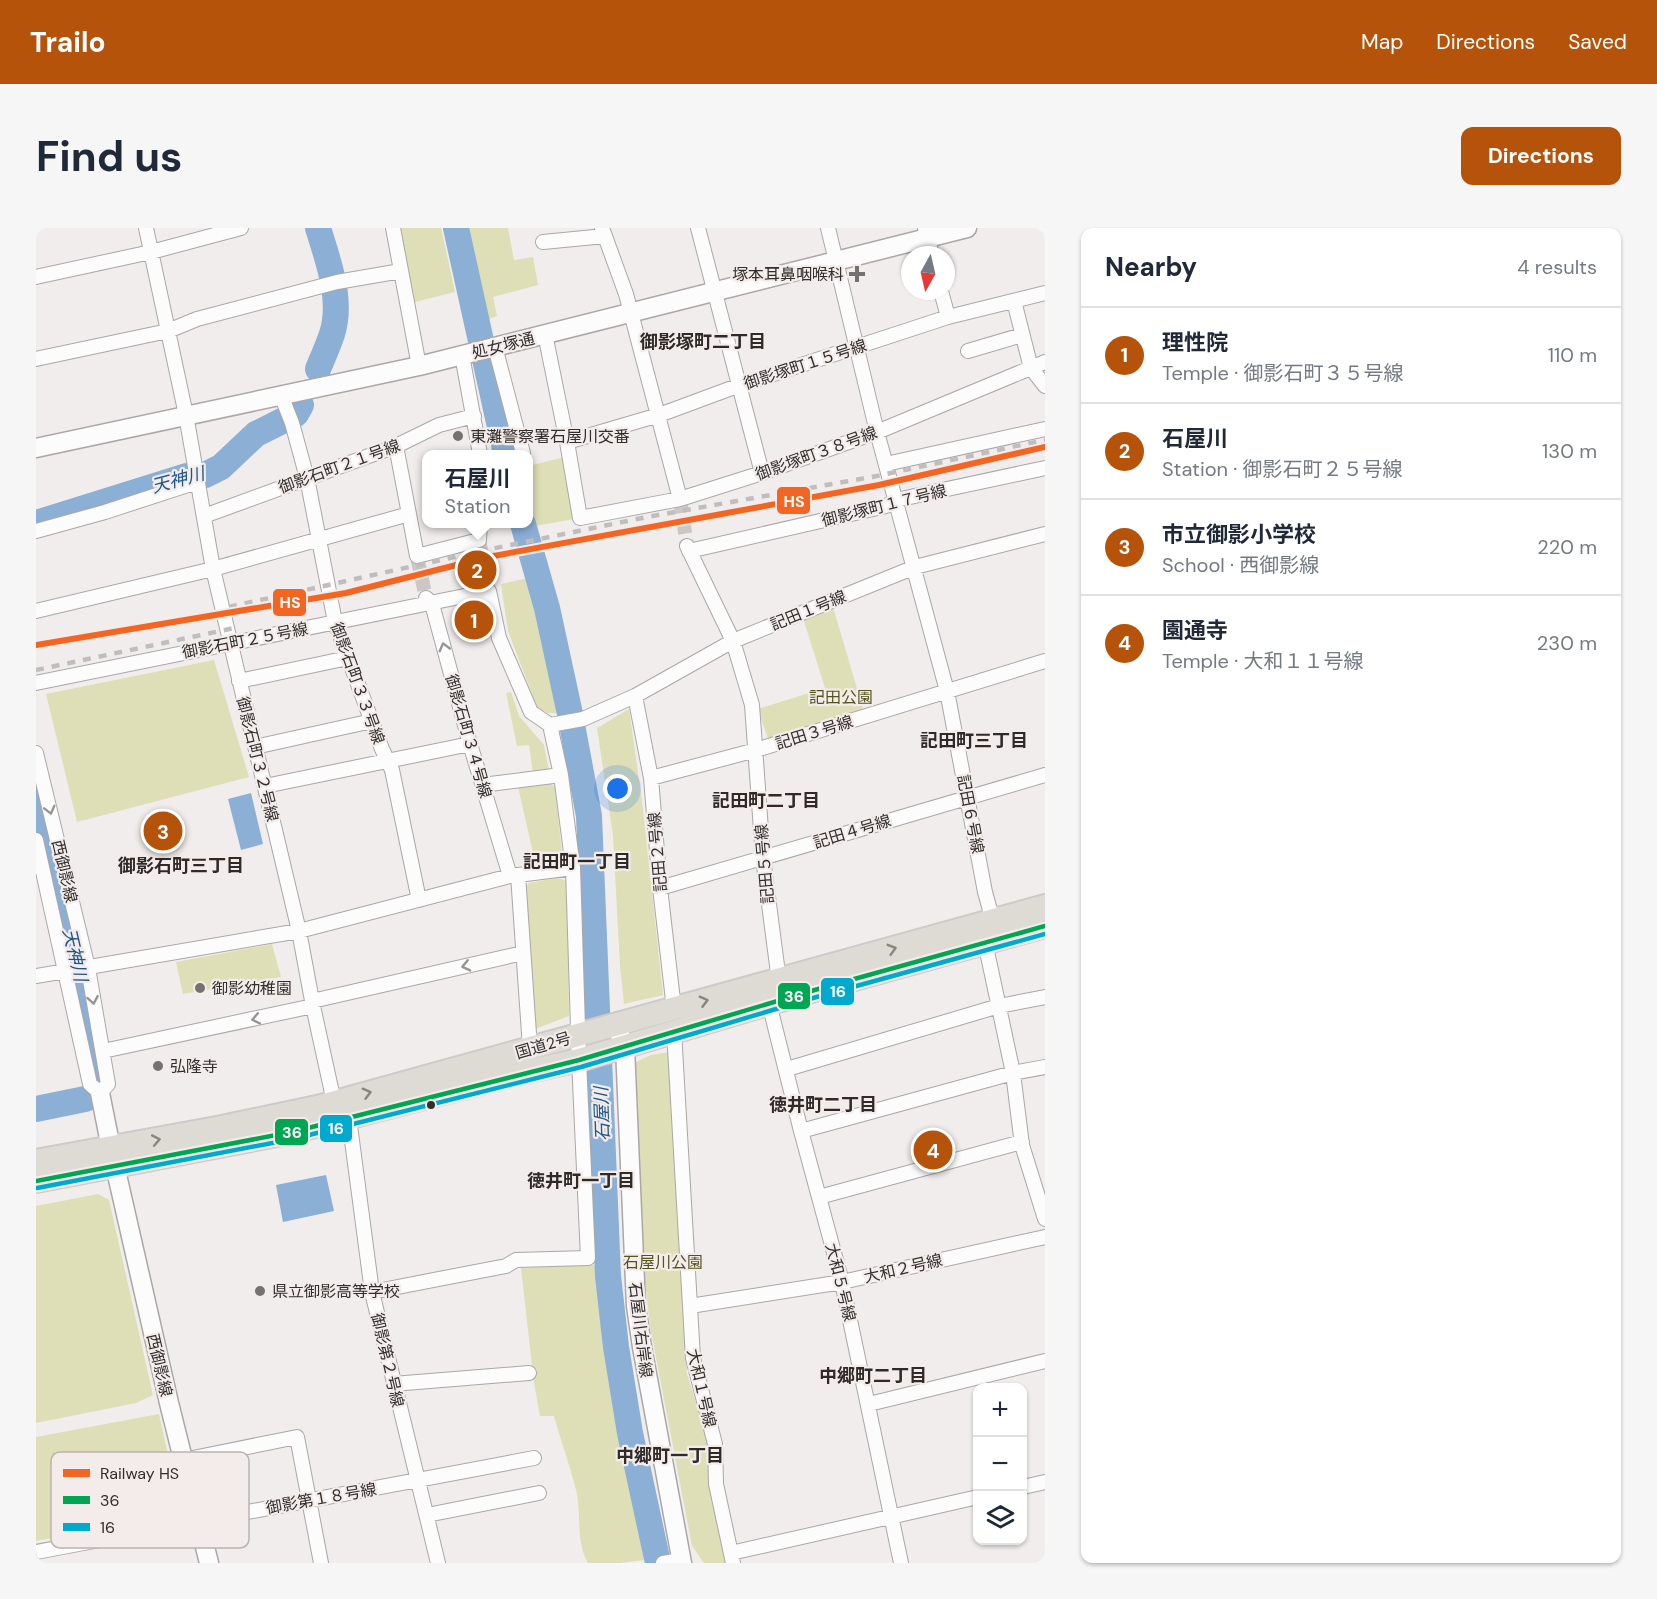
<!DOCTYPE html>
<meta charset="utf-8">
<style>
body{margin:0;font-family:"DM Sans","Noto Sans JP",sans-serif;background:#f6f6f7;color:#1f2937}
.controls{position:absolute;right:18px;bottom:18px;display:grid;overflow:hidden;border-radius:12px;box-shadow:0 2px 4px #0004}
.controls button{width:54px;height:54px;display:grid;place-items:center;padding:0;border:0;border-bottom:2px solid #e0e1e3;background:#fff;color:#1f2937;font:30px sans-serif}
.compass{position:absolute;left:865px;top:18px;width:54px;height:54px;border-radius:50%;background:#fff;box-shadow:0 2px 4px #0004;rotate:188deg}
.you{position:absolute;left:582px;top:561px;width:21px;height:21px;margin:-15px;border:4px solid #fff;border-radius:50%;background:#1a73e8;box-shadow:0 0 0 9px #1a73e833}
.badge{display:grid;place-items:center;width:39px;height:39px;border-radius:50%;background:#b45309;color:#fff;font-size:20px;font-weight:700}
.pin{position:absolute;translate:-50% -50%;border:3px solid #fff;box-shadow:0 2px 6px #0006}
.popup{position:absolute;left:386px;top:222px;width:111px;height:78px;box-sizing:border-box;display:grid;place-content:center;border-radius:12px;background:#fff;filter:drop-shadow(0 2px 4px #0005);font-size:20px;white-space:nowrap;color:#747a83}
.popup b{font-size:22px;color:#1f2937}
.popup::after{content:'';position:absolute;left:50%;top:100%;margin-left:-12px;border:12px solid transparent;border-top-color:#fff}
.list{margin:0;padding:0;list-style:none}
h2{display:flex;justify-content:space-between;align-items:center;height:78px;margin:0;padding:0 24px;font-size:26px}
h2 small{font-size:20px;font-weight:400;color:#747a83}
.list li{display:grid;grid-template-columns:39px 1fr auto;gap:18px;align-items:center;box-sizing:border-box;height:96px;padding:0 24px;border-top:2px solid #e0e1e3}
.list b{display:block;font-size:22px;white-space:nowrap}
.list p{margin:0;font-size:20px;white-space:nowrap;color:#747a83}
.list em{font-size:20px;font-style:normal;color:#747a83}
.icon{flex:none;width:33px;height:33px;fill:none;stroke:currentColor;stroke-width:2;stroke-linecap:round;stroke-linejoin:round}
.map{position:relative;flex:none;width:1009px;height:1335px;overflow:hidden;border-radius:12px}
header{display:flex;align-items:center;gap:36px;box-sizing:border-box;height:84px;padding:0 30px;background:#b45309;color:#fff}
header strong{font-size:28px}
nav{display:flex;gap:33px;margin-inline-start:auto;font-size:21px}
.intro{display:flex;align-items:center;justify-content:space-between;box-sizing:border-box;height:144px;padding:0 36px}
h1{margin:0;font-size:42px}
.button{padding:15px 27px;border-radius:12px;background:#b45309;color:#fff;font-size:21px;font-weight:700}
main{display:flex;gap:36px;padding:0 36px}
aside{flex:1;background:#fff;border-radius:12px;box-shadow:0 2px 4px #0004}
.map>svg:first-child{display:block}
</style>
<header>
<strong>Trailo</strong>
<nav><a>Map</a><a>Directions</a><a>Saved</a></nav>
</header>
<div class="intro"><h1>Find us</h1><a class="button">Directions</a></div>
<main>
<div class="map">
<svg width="1009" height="1335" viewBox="0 0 1009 1335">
<rect width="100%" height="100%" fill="#f1edec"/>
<!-- green -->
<path fill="#dedeb7" d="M364,0H405L419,64L379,74Z
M431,0H472L478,32L497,29L502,57L457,69L461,88L450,92Z
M529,229L538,291L499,298L492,266V238Z
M492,350L521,485H512L501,479L472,403L465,356Z
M797,379L827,481L732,511L722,481L789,460L767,390Z
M178,432L213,549L41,594L10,466Z
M475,464L483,488L508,517L513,543L497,545L493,517L481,518L470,465Z
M593,481L606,573L627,767L588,776L584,738L577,607L561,500Z
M514,555L519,559L527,636L500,638L482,559Z
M521,650L531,653L533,788L499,801L486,664L493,655Z
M236,716L245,749L147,766L140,734Z
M634,824L651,1146L672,1213V1248L690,1335H668L656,1318L614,1098L607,1034L600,834L615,827Z
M62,966L73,972L117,1167L100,1175L0,1195V978Z
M559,1037L571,1132L608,1332L584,1335H552C540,1314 545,1289 541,1266C535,1240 525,1214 518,1188H504L498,1155L485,1040Z
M123,1186L144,1282L142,1287L0,1313V1209Z"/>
<!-- water -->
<path fill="#8bafd5" d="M215,565L227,616L205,622L192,571Z
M290,947L298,983L247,994L240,957Z"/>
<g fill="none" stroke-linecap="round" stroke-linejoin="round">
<!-- river -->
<path stroke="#8bafd5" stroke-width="26" d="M282,0C292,33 307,71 296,106C292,118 287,129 282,141
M420,0L470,226
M0,295L151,248L169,247L185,239L220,206L260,186L265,177
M487,296L511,380L534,486L553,588L572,1048L580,1119L594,1205L622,1335
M0,569L45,747L63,852
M0,881L49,871"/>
<!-- minor-tunnel -->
<path stroke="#cbc7c6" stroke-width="14" stroke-dasharray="14 7" stroke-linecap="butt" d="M644,271L651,318
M443,312L453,363
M381,328L390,370"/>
<!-- minor casing -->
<g stroke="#aaa7a6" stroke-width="16">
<path id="minor" d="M110,0L150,187L177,341L263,703L277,778L298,874
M357,0L383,138
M566,0L590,66L644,271
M662,0L726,245
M792,0L841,204L911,463L949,664L957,693
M889,0L896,27
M507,14L569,8
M0,49L115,24L205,0
M905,63L912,89
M978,73L995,140L1009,158
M509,106L531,214L544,290L644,271L726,245L841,204L1009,134
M459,119L487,225
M932,123L986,107
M426,127L444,226
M0,131L132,103L161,91L301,54L365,43
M245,167L256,195L271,250L299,394L346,521L356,542L383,672
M531,214L623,187L704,157L912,89L1009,65
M360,218L381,328L443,312L444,296
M850,236L1009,201
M168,288L360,218L403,197L438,188
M0,303L69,284L161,254
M651,318L697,413L716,477L727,630L743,753
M653,323L850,278L860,272L1009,240
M390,370L396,376L434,516L474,648
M0,383L177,341L373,286
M203,453L312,430
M0,455L453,363L463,410L495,484L514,497L525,547L537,640L543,832L552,1030L480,1032L470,1038L336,1064
M599,468L615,550L624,660L638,781
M514,497L547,491L599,468L697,413L879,339L1009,306
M219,519L336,493
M0,525L52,740L72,856L64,865L54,856L0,612
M615,550L720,522L1009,433
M446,557L525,547
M229,558L434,516
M482,647L494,820
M624,660L1009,547
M949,714L977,845L986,917L1009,991
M0,748L263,703L474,648L537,640
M276,773L487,725
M733,775L765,903L806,1054L865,1335
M638,803L657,1130L679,1216L680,1256L697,1335
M67,823L277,778
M751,841L963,778L1009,769
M313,890L336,1064L402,1335
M765,903L977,845L1009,839
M783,969L986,914
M654,1078L806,1054L1009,1009
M357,1156L493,1145
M833,1176L1009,1133
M147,1232L261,1209L285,1335
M987,1259L1009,1254
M391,1287L503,1265
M0,1324L498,1230
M695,1325L942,1269
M627,1335L645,1332"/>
</g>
<!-- tertiary casing -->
<g stroke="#aaa7a6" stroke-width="21">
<path id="tertiary" d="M0,220L383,138L931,0
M580,797L589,819L600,1078L606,1119L646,1335
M64,865L75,920
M79,938L133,1175L173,1335"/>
</g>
<!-- trunk casing -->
<g stroke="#cdcbca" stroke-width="26">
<path id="trunk" d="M0,933L181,900L281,879L1009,678
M0,953L256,904L493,843L543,832L775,763L1009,698"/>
</g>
<!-- minor -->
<use href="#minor" stroke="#fdfcfc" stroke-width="14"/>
<!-- tertiary -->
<use href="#tertiary" stroke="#fdfcfc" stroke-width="18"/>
<!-- trunk -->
<use href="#trunk" stroke="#dedbd4" stroke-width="22"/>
<!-- rail -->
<path stroke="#bfbdbd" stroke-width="4.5" stroke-dasharray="8 8" stroke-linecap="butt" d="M193,379L450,322L611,289L841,248L1009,212
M0,442L203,399"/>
<!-- bus-1 casing -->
<g stroke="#f3ecea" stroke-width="9">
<path id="bus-1" d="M0,953L256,904L543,832L775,763L1009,698"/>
</g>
<!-- bus-2 casing -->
<g stroke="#f3ecea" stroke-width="9">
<path id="bus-2" d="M1,960L257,911L545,839L777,770L1009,706"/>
</g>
<!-- bus-1 -->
<use href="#bus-1" stroke="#00a651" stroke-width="4.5"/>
<!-- bus-2 -->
<use href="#bus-2" stroke="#00a9ce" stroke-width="4.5"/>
<!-- rail-1 casing -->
<g stroke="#f3ecea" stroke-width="10">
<path id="rail-1" d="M0,417L310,365L452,329L843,257L1009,219"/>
</g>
<!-- rail-1 -->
<use href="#rail-1" stroke="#f26522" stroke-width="6"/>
</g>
<!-- one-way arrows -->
<defs><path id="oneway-chevron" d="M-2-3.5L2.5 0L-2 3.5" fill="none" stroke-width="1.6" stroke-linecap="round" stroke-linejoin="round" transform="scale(1.5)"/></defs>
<g stroke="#979594">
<use href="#oneway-chevron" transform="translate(408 419) rotate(-105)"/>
<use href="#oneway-chevron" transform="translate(14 582) rotate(76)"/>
<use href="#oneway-chevron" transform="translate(430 738) rotate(167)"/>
<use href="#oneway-chevron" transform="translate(57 772) rotate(80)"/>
<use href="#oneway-chevron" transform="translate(220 791) rotate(168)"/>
</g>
<g stroke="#888480">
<use href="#oneway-chevron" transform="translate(856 721) rotate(-16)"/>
<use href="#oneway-chevron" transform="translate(668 773) rotate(-15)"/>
<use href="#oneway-chevron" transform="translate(331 865) rotate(-15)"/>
<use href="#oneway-chevron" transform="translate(120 912) rotate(-11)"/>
</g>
<!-- markers -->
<g fill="#747170" stroke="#f3ecea" stroke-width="2">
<path d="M818 37h6v6h6v6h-6v6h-6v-6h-6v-6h6z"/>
<circle cx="422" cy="208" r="6"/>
<circle cx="164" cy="760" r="6"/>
<circle cx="122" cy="838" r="6"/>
<circle cx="224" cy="1063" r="6"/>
</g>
<circle fill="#312e2d" stroke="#f3ecea" stroke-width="2" cx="395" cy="877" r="5"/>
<g text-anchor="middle" stroke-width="4.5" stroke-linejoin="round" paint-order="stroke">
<!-- poi labels -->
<g font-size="16" fill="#312e2d" stroke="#f3ecea" text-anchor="start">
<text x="808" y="52" text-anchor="end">塚本耳鼻咽喉科</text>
<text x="434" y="214">東灘警察署石屋川交番</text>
<text x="176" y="766">御影幼稚園</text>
<text x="134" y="844">弘隆寺</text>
<text x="236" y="1069">県立御影高等学校</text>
</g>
<!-- street labels -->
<g font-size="16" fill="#312e2d" stroke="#f3ecea">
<text transform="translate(467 117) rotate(-14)" y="6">処女塚通</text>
<text transform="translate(769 136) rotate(-18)" y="6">御影塚町１５号線</text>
<text transform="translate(780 225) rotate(-20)" y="6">御影塚町３８号線</text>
<text transform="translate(303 238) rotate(-20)" y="6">御影石町２１号線</text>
<text transform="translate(848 277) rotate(-14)" y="6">御影塚町１７号線</text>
<text transform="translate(772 382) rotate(-22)" y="6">記田１号線</text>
<text transform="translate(209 412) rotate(-11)" y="6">御影石町２５号線</text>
<text transform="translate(322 455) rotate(70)" y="6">御影石町３３号線</text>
<text transform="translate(778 504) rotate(-17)" y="6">記田３号線</text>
<text transform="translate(433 508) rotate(74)" y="6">御影石町３４号線</text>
<text transform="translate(222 531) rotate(76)" y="6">御影石町３２号線</text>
<text transform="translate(935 586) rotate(79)" y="6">記田６号線</text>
<text transform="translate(816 603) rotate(-17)" y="6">記田４号線</text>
<text transform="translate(621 624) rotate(-95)" y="6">記田２号線</text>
<text transform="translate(728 636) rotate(-95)" y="6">記田５号線</text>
<text transform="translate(29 643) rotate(77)" y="6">西御影線</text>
<text transform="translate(507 817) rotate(-16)" y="6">国道2号</text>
<text transform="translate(867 1040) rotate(-13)" y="6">大和２号線</text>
<text transform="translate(805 1054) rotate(76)" y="6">大和５号線</text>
<text transform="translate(605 1102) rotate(83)" y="6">石屋川右岸線</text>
<text transform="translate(352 1132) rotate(77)" y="6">御影第２号線</text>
<text transform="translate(124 1137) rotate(77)" y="6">西御影線</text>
<text transform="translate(666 1160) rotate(77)" y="6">大和１号線</text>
<text transform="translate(285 1270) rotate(-10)" y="6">御影第１８号線</text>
</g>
<!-- park labels -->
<g font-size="16" fill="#54551c" stroke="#f3ecea">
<text x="805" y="475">記田公園</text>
<text x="627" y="1040">石屋川公園</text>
</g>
<!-- neighbourhood labels -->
<g font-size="18" font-weight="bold" fill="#2f2a28" stroke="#f3ecea">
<text x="667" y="120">御影塚町二丁目</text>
<text x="938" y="519">記田町三丁目</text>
<text x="730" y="579">記田町二丁目</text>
<text x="541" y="640">記田町一丁目</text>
<text x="145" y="644">御影石町三丁目</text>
<text x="787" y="883">徳井町二丁目</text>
<text x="545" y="959">徳井町一丁目</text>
<text x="837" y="1154">中郷町二丁目</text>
<text x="634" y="1234">中郷町一丁目</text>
</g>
<!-- water labels -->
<g font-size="18" font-style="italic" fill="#1d568a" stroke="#f3ecea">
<text transform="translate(142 252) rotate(-15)" y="6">天神川</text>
<text transform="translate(39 727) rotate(77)" y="6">天神川</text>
<text transform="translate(566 886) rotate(-92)" y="6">石屋川</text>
</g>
</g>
<!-- legend -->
<rect x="15" y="1224" width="198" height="96" rx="9" fill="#f3ecea" stroke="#b9b3b1" stroke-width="1.5"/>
<rect x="27" y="1241" width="27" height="8" fill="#f26522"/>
<rect x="27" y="1268" width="27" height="8" fill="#00a651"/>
<rect x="27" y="1295" width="27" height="8" fill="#00a9ce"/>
<g font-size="16" fill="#312e2d">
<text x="64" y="1251">Railway HS</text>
<text x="64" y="1278">36</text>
<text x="64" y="1305">16</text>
</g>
<g stroke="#f3ecea" stroke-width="2">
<rect x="740" y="258" width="35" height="29" rx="6" fill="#f26522"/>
<rect x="236" y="360" width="35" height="29" rx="6" fill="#f26522"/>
<rect x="784" y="749" width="35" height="29" rx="6" fill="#00a9ce"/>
<rect x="741" y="754" width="34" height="28" rx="6" fill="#00a651"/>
<rect x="283" y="886" width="34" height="29" rx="6" fill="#00a9ce"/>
<rect x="238" y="890" width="35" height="28" rx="6" fill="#00a651"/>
</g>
<g font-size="16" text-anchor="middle" font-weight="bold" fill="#fff">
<text x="758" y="279">HS</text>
<text x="254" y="380">HS</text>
<text x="802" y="769">16</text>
<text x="758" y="774">36</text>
<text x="300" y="906">16</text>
<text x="256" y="910">36</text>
</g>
</svg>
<div class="controls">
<button>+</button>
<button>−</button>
<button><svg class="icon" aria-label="layers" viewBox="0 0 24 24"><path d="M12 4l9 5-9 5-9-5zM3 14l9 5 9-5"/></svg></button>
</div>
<svg class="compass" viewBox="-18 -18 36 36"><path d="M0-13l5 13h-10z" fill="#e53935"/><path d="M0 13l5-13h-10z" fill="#747a83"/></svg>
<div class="you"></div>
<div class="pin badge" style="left:438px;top:392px">1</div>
<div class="pin badge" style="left:441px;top:342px">2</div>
<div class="popup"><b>石屋川</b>Station</div>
<div class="pin badge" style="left:127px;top:603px">3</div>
<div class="pin badge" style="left:897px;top:922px">4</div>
</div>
<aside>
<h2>Nearby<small>4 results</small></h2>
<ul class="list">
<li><span class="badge">1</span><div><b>理性院</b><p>Temple · 御影石町３５号線</p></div><em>110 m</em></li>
<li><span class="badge">2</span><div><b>石屋川</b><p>Station · 御影石町２５号線</p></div><em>130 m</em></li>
<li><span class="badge">3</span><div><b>市立御影小学校</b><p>School · 西御影線</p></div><em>220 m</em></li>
<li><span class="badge">4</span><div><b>園通寺</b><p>Temple · 大和１１号線</p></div><em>230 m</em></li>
</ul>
</aside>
</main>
